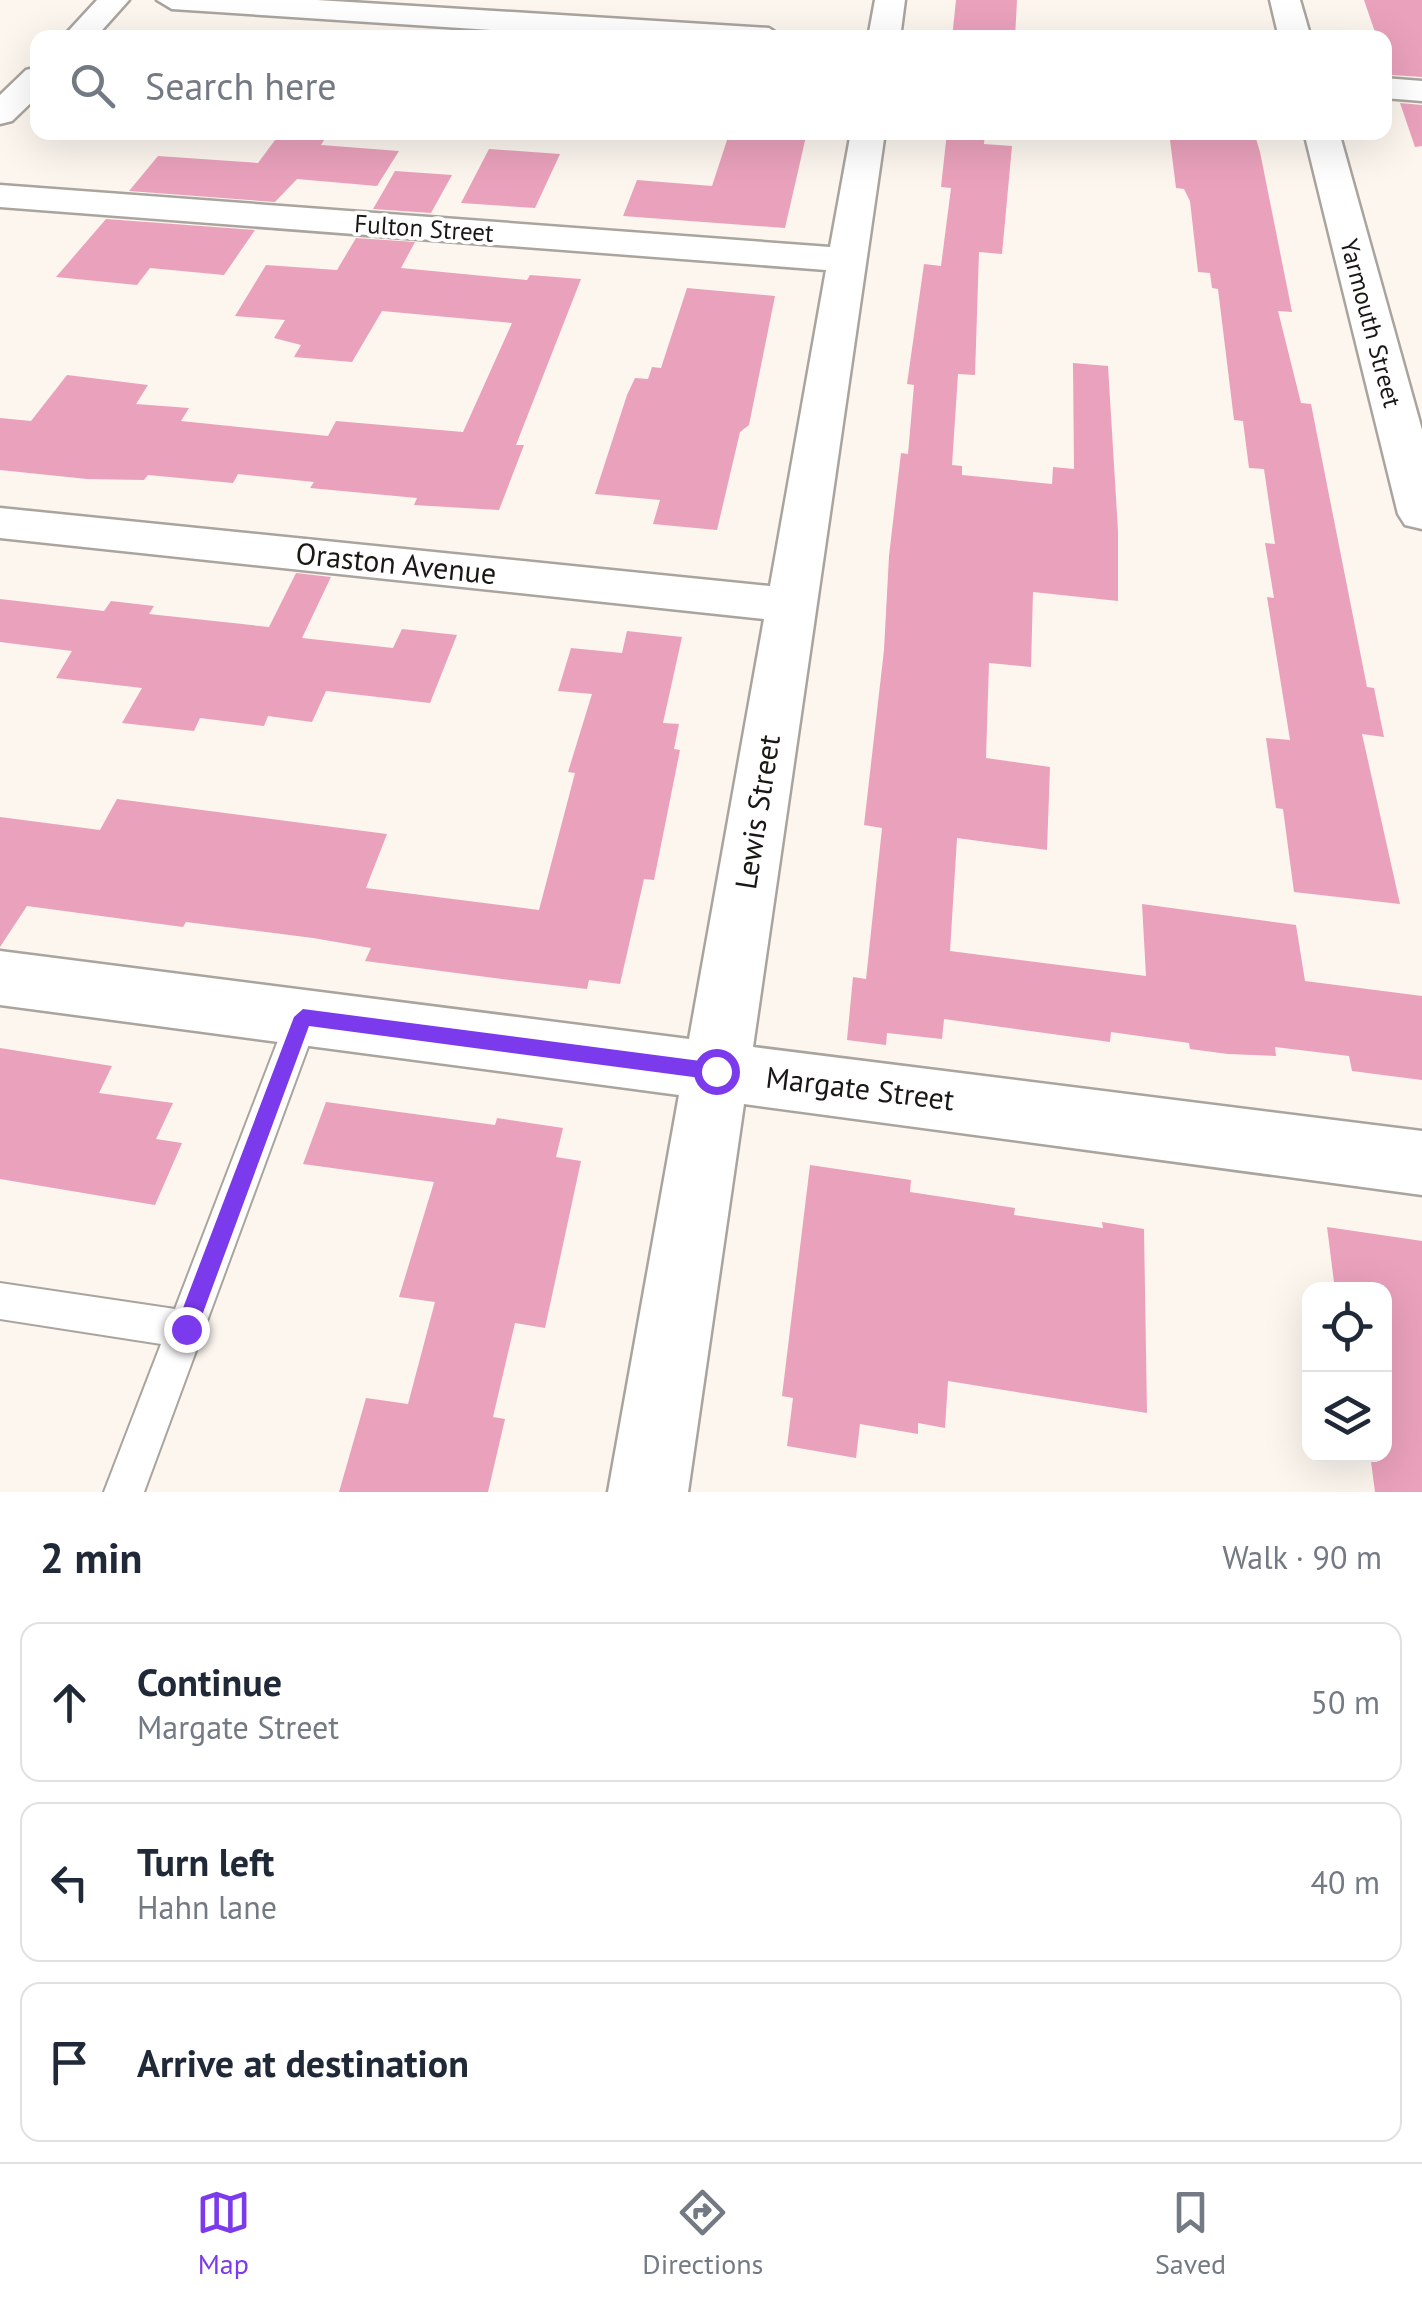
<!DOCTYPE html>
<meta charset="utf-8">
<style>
body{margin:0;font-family:"PT Sans",sans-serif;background:#f2f2f3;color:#1f2937}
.controls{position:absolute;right:30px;bottom:30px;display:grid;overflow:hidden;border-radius:20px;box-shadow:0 10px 40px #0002}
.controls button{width:90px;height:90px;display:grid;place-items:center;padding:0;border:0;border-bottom:2px solid #e0e1e3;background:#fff;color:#1f2937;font:50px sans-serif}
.stop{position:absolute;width:30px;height:30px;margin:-22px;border:8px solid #7c3aed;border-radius:50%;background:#fff}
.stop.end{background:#7c3aed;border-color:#fff;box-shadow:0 2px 10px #0008}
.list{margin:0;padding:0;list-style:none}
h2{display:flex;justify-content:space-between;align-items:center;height:130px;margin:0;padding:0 40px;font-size:42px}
h2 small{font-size:32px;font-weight:400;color:#747a83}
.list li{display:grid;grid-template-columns:65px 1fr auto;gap:30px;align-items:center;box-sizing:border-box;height:160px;margin:0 20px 20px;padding:0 20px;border:2px solid #e0e1e3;border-radius:20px}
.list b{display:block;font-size:38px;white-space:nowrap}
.list p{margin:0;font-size:32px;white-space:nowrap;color:#747a83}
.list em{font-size:32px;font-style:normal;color:#747a83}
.icon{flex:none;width:55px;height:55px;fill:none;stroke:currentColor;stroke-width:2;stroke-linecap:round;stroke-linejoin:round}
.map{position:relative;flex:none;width:1422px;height:1492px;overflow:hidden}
.search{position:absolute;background:#fff;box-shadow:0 10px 40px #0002;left:30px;right:30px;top:30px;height:110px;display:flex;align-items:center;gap:25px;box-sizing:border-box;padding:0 35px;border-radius:20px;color:#747a83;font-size:38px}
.sheet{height:670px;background:#fff}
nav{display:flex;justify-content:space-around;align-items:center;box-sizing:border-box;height:140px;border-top:2px solid #e0e1e3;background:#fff;font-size:28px;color:#747a83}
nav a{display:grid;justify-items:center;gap:5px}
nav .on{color:#7c3aed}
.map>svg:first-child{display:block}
</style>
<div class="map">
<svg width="1422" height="1492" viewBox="0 0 1422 1492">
<rect width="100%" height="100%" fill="#fcf6ef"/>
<!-- building -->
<path fill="#eaa1bc" d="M956,0H1017L1015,38H952Z
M1364,0H1422V77L1391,75L1384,38H1377Z
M1400,103L1422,105V146L1415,147Z
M281,132H329L321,145L399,151L377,186L297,179L275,202L129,191L158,156L258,163Z
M746,132H807L785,228L623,216L637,180L712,186L728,137L744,138Z
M947,132H985L984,144L1012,146L1002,254L979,252L975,375L958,374L952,465L962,466V475L1052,484L1053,467L1074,469L1073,363L1108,366L1118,531V601L1033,592L1031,667L989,663L986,758L1050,767L1047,850L957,838L950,951L1146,976L1142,904L1296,925L1305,981L1422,996V1080L1352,1071L1349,1056L1275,1047L1276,1056L1228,1054L1190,1049L1189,1043L1111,1032L1110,1042L944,1019L942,1039L887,1033L886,1045L847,1040L853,977L866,979L882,828L864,825L884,650L889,556L901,453L908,454L914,385L907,384L924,264L941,266L951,188L941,187Z
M1169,132H1254L1260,152L1292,312L1278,311L1301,403L1311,404L1367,687L1374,688L1384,737L1362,734L1400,904L1294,892L1283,809L1276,808L1266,738L1290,740L1267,597L1274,598L1265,543L1275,544L1264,469L1249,468L1243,421L1234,420L1218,289L1212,288L1210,273L1198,272L1190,201L1184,189L1176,188Z
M489,149L560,154L535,208L461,203Z
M395,171L452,175L431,213L373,209Z
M106,219L255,230L224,275L150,268L137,285L56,277Z
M356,238L415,242L401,268L527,280L530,275L581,279L516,445H524L499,510L414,505L417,498L310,488L314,482L238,474L233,483L148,475L144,480L87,479L0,470V418L31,421L67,375L148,385L136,404L189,408L181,421L328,436L336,421L463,432L512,323L382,311L352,362L294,357L301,345L274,338L285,320L235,316L266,265L337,270Z
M687,288L775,296L749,425L740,432L717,530L653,524L660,500L595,494L627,395L635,378L648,379L652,367L661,368Z
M296,573L331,577L302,638L393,648L402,629L457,635L430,703L326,691L312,722L268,716L264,726L200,718L194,731L122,723L142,688L56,678L72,651L0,642V599L104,611L111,601L154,606L149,614L269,627Z
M627,631L682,637L663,723L679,724L674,749L680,750L654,880L644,879L620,984L589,980L587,989L502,979L365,961L371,948L313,938L186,922L183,927L27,906L0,947V817L100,830L117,799L387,834L366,888L539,910L575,773L568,772L592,694L558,691L571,648L622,653Z
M0,1048L112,1066L99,1093L173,1103L156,1139L182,1143L155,1205L0,1179Z
M326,1102L495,1125L497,1118L563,1128L556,1157L581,1161L545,1328L515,1323L493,1417L505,1419L488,1492H339L366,1398L408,1404L435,1302L399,1297L434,1182L303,1164Z
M810,1165L911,1180L910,1192L1015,1208L1014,1215L1103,1228L1102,1222L1144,1229L1147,1413L948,1381L945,1428L918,1423V1434L860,1424L856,1458L787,1446L793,1398L782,1396Z
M1327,1227L1422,1241V1492H1375L1370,1454H1384V1290H1335Z"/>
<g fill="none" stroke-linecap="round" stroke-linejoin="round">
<!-- lane casing -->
<g stroke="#aaa49e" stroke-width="4">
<path id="lane" d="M303,1003L314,1007L319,1017L144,1492H104L161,1344L0,1319V1283L175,1309L287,1017L292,1007Z"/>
</g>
<!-- street casing -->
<g stroke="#aaa49e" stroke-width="5">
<path id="street" d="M97,0H129L95,38H62Z
M157,0H317L769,28L784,38H613L172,9Z
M875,0H905L900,38H868Z
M1270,0H1300L1311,38H1279Z
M38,67V96L12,121L0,124V95L26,70Z
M1384,78L1422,81V101L1384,98Z
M851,132H885L753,1047L1422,1131V1195L744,1104L688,1492H608L679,1095L0,1005V951L689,1039L764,619L0,538V508L770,586L826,270L0,207V185L830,247Z
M1304,132H1339L1422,430V529L1405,525L1398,514Z"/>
</g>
<!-- lane -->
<use href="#lane" fill="#fff" fill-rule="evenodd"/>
<!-- street -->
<use href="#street" fill="#fff" fill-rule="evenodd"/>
</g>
<!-- route -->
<path fill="#7c3aed" d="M303,1009L716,1063L726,1071L716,1080L309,1026L197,1329L186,1340L175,1329L294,1017Z"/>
<g text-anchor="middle" stroke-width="8" stroke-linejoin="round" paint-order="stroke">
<!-- far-street labels -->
<g font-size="25" fill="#1a1815" stroke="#fff">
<text transform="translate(424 228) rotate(4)" y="9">Fulton Street</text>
<text transform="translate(1371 323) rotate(75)" y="9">Yarmouth Street</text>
</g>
<!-- street labels -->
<g font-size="30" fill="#1a1815" stroke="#fff">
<text transform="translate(396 564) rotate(6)" y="10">Oraston Avenue</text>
<text transform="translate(758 812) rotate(-81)" y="10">Lewis Street</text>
<text transform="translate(860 1089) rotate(7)" y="10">Margate Street</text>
</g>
</g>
</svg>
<div class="controls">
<button><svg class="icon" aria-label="locate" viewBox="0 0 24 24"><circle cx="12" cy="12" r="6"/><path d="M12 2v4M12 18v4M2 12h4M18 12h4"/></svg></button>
<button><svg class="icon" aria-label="layers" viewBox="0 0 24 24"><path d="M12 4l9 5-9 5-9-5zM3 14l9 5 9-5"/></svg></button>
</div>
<div class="stop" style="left:716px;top:1071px"></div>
<div class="stop end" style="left:186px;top:1329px"></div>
<div class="search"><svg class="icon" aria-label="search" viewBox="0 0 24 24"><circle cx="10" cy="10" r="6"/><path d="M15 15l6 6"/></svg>Search here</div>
</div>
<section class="sheet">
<h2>2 min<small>Walk · 90 m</small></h2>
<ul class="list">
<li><svg class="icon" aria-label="ahead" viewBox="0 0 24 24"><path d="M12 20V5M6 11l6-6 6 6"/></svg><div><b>Continue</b><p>Margate Street</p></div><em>50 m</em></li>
<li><svg class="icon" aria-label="left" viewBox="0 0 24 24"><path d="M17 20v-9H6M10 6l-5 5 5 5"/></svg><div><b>Turn left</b><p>Hahn lane</p></div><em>40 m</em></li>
<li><svg class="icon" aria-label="arrive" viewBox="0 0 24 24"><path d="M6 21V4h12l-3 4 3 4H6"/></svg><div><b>Arrive at destination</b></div></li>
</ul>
</section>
<nav>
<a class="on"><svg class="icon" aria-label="map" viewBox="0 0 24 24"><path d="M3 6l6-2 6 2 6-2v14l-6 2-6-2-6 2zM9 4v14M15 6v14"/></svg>Map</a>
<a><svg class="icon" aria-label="directions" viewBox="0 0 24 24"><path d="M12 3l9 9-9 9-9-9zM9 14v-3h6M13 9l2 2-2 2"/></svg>Directions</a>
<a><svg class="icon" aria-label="saved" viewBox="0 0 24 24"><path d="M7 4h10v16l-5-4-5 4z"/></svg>Saved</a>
</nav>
